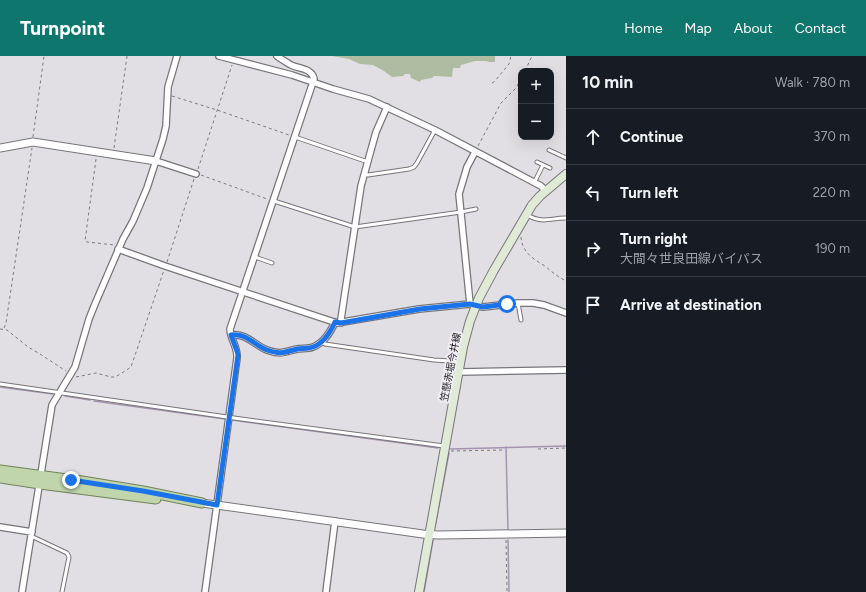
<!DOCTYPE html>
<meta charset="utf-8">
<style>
body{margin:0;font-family:Figtree,"Noto Sans JP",sans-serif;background:#20242c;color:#f1f3f6}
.controls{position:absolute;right:12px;top:12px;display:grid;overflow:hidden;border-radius:8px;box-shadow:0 4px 16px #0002}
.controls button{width:36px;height:36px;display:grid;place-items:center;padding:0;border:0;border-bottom:1px solid #363941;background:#171b24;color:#f1f3f6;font:20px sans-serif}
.stop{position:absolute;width:12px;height:12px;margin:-9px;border:3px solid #1a73e8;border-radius:50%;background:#fff}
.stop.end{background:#1a73e8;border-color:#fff;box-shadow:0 1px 4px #0008}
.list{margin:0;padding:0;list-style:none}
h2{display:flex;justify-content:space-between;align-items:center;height:52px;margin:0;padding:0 16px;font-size:17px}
h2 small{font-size:13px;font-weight:400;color:#9ea1a6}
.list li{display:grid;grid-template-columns:26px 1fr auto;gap:12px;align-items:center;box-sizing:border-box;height:56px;padding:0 16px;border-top:1px solid #363941}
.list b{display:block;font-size:15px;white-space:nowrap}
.list p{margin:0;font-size:13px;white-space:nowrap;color:#9ea1a6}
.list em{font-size:13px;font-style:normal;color:#9ea1a6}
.icon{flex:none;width:22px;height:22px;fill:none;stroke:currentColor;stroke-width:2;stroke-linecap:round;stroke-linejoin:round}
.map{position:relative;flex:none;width:566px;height:536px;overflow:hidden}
header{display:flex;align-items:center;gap:24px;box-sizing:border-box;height:56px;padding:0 20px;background:#0f766e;color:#fff}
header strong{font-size:19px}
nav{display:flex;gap:22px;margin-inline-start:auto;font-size:14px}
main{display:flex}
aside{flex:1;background:#171b24}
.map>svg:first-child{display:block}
</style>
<header>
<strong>Turnpoint</strong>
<nav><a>Home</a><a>Map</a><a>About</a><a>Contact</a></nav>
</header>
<main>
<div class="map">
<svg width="566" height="536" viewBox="0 0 566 536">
<rect width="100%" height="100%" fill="#e2dfe4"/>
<!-- green -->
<path fill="#aebca1" d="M332,0H495V6H488L487,5H475L461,9L460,12H453L452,21L434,20L432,22L421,24L420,26L411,22L410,18H405L403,20L392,21L384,15L373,9L360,8L349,3Z"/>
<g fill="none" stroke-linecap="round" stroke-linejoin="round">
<!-- stream -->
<path stroke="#a395b0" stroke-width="1.5" d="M0,331L53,338
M65,340L90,344
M94,345L225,363
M232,364L438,392
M506,391L508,474
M450,393L566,390
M435,471L449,397
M508,484L509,536
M424,536L433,484"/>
<!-- service casing -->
<g stroke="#777579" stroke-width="5">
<path id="service" d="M295,81L368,106
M549,94L566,102
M537,106L550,112
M365,118L368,119L409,113L414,111L417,107L435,74
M534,127L543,109
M274,145L355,171L461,156L476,153
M527,159C544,168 549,162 566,162
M255,201L272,207
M518,247L521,264
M321,286L325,288L434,304L450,305L459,306
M0,328L234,362L444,390
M31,480L67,497L69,501L62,536"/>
</g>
<!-- minor casing -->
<g stroke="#777579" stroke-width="8">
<path id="minor" d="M219,0L292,19L333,33L369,43L435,74L541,130L546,135
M156,105L196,118
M118,193L165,210L337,267L419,253L470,248L483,251L518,247H533L544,249L566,257
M470,248L459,138L467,111L475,96
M341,267V263L361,130L376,76L387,51
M231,279C247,277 254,289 267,294C281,299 284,296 297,293C302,292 308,293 313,291C324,287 330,277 335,266
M459,316L566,314
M0,471L32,476
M22,536L52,349L75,311L89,263L95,248L123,183L133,165L147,132L163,83L166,70L168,31L177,0
M205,536L237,302C238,291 230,283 230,273L314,23C312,12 299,13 291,9C286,6 281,3 277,0
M326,536L335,465"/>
</g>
<!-- tertiary casing -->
<g stroke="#777579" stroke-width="9">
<path id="tertiary" d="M0,92L33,86L156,105
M202,447L423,478L438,479L566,477"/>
</g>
<!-- secondary casing -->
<g stroke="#777579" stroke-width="10">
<path id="secondary" d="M419,536L463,291L470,265L479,242L494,214L532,149L540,140L566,118"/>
</g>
<!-- primary casing -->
<g stroke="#6e8357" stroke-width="11">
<path id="primary" d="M0,414L82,425L143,435L202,447
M0,422L40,428L156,443"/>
</g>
<!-- path -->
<path stroke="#7d7b7e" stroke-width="1" stroke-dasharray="3 3" stroke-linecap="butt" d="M525,15L532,0
M492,27L494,26L509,8L511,0
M172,40L217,54L289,79
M33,81L44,0
M478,90L501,47L516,32L521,23
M114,92L127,0
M96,103L85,185L87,186L115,189
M198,113L232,9
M201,119L267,143
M521,181C522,196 533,203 545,210C552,216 558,221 566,225
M167,206L194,123
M4,272L6,267L32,92
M0,273L7,274L28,291L40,298L66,315
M76,321L96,317L111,321H115L122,317L131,311L164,214
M538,393L566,392
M451,395L504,394
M506,484L507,536"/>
<!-- service -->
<use href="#service" stroke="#fff" stroke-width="3"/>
<!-- minor -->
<use href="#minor" stroke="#fff" stroke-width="5.5"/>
<!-- tertiary -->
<use href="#tertiary" stroke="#fff" stroke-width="7"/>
<!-- secondary -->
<use href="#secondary" stroke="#e0ead6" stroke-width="8"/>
<!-- primary -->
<use href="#primary" stroke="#c1d5ac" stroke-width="9"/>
</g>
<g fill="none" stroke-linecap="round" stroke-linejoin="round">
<!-- route -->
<path stroke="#1a73e8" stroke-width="5" d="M71,424L143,435L217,449L238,299L237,295L231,279C247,277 254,289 267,294C281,299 285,296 297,293C302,292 308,293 313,291C324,287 330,277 335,266L341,267L420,253L470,248L483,251L507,248"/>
</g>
<g text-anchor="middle" stroke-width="4" stroke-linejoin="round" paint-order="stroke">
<!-- street labels -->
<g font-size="10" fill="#201f20" stroke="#efedf2">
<text transform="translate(450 311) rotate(-79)" y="4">笠懸赤堀今井線</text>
</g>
</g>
</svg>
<div class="controls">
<button>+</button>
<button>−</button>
</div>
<div class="stop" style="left:507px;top:248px"></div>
<div class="stop end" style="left:71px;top:424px"></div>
</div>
<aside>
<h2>10 min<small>Walk · 780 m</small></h2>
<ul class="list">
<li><svg class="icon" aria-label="ahead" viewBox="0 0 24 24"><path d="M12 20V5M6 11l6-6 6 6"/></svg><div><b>Continue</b></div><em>370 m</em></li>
<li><svg class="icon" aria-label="left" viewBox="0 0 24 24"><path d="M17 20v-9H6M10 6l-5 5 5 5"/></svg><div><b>Turn left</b></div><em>220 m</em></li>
<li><svg class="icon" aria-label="right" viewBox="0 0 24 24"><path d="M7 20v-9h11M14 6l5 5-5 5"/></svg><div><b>Turn right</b><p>大間々世良田線バイパス</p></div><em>190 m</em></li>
<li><svg class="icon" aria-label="arrive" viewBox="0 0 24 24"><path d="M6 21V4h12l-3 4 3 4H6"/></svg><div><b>Arrive at destination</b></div></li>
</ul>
</aside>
</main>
